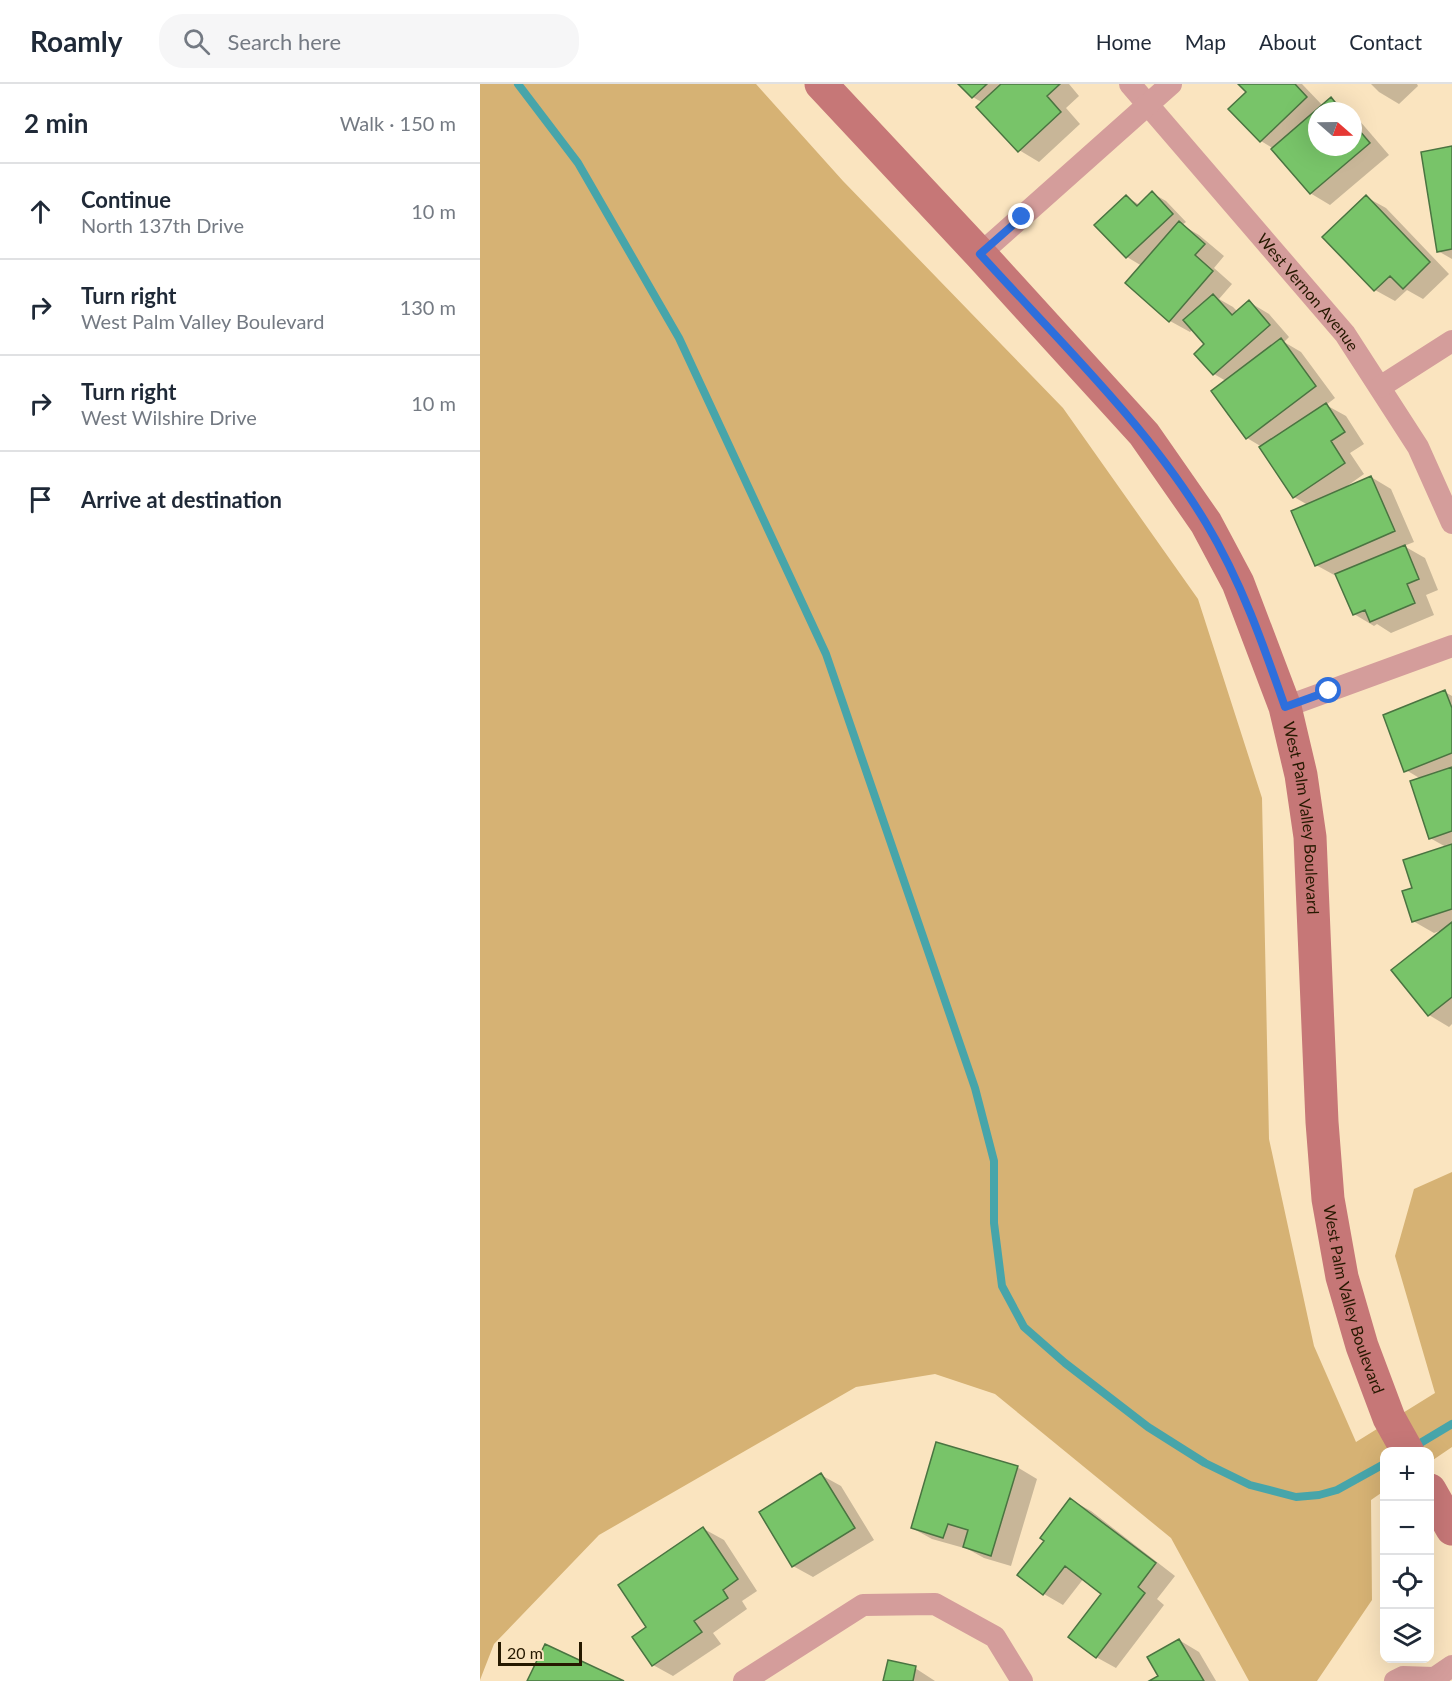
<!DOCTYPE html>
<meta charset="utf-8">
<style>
body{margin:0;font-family:Lato,sans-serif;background:#f6f6f7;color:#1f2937}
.controls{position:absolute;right:18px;bottom:18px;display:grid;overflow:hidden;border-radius:12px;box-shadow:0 6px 24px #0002}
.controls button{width:54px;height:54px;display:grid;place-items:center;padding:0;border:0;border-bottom:2px solid #e0e1e3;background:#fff;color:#1f2937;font:30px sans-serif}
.compass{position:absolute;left:828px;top:18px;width:54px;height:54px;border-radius:50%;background:#fff;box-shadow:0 6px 24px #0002;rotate:110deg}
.scale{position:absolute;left:18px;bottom:15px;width:84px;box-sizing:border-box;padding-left:6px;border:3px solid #261900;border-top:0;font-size:16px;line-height:21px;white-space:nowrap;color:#261900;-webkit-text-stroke:4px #fae4bf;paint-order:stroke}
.stop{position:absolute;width:18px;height:18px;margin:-14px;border:4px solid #2e6fdc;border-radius:50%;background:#fff}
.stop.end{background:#2e6fdc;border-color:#fff;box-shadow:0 2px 6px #0008}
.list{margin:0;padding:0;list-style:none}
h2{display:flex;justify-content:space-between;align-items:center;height:78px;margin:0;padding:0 24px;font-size:26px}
h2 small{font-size:20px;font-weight:400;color:#747a83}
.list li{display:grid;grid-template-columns:39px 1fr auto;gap:18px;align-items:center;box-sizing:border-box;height:96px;padding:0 24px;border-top:2px solid #e0e1e3}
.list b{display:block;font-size:22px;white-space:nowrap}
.list p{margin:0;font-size:20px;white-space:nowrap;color:#747a83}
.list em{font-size:20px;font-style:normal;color:#747a83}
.icon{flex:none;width:33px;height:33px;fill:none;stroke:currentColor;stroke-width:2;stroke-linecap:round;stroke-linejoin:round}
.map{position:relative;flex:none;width:972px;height:1597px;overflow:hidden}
header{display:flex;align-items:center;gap:36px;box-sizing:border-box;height:84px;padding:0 30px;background:#fff;border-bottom:2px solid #e0e1e3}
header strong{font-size:28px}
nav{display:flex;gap:33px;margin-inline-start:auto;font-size:21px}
.search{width:420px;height:54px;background:#f6f6f7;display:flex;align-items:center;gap:15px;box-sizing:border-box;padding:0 21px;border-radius:24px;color:#747a83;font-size:22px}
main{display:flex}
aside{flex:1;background:#fff}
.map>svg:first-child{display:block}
</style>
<header>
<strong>Roamly</strong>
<div class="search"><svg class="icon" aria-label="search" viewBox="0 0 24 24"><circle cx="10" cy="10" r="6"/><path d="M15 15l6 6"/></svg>Search here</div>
<nav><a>Home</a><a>Map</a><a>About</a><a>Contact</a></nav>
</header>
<main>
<aside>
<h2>2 min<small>Walk · 150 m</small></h2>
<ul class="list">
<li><svg class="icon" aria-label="ahead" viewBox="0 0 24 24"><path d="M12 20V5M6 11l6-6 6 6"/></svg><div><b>Continue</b><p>North 137th Drive</p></div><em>10 m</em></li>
<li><svg class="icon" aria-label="right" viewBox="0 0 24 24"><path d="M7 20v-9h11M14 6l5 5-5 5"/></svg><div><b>Turn right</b><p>West Palm Valley Boulevard</p></div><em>130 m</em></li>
<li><svg class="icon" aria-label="right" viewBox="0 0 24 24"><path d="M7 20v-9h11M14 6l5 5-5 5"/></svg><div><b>Turn right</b><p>West Wilshire Drive</p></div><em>10 m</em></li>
<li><svg class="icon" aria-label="arrive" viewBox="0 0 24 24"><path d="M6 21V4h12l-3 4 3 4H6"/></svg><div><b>Arrive at destination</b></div></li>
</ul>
</aside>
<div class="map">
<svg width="972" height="1597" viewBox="0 0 972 1597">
<rect width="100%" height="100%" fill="#fae4bf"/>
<!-- green -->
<path fill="#d6b274" d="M0,0H276L363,97L583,324L718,515L782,714L789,1055L834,1262L876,1358L955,1309L915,1172L934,1105L972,1088V1363L950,1378V1368H904V1407L891,1416L892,1516L837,1597H769L691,1454L515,1310L455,1290L376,1303L119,1451L14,1560L0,1596Z"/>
<!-- shadow -->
<path fill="#0003" d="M481,0H589L599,12L586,24L600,40L559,78L539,66L503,19L493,13Z
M760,0H822L843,22L851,15L871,27H837V63H873V29L909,71L850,121L830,109L794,65L781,57L768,8Z
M891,0H937L938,2L919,20L899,8Z
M972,64V175L958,167Z
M672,109L686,117L706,138L702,141L719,151L744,172L734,184L752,200L739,215L753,223L758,228L769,218L789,230L809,253L804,258L821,268L855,314L846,321L866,332L884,360L870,369L884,390L867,402L868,404L891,393L911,405L934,458L924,462L945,474L958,506L946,511L954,531L911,549L897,540L894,542L874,530L858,491L856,492L836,481L828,421L814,413L782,363L767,354L746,297L734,290L726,261L713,245L710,248L690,237L662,182L647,173L646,113L660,121Z
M886,113L906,124L969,190L943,215L927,206L915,217L895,206Z
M965,608L972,612V940L969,943L949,931L965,845L954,849L933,837L934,805L966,763L950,754L941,695L926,686Z
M537,1383L557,1395L531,1482L504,1474L484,1463V1464L452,1455L432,1444Z
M341,1391L361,1402L394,1456L333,1493L313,1482Z
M591,1416L611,1427L695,1492L677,1515L684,1521L636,1584L616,1573L623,1510L604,1494L583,1521L564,1510L566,1456Z
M224,1445L244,1456L277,1507L262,1517L267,1525L233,1549L241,1560L193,1592L173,1581L169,1543Z
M699,1556L719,1568L736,1597H672L680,1592Z
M435,1584L455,1597H404Z"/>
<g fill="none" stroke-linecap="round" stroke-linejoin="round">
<!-- stream -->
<path stroke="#47a5aa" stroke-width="8" d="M38,0L98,79L199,254L346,570L495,1004L514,1077V1139L522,1202L544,1243L585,1279L668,1343L725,1379L770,1401L816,1413L839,1411L857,1406L904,1380
M932,1364L972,1340"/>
</g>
<!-- building -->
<path fill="#78c469" stroke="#4a7441" stroke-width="1.5" d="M478,0H507L492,14Z
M521,0H580L567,12L581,28L538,68L496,23Z
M758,0H815L827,13L780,58L748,25L766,8Z
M851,13L862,27H837V63H873V39L890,59L830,110L791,65Z
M972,62V165L957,168L941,68Z
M672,107L693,130L646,174L614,141L646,111L657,122Z
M886,111L950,178L923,205L910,192L894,207L842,153Z
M699,137L725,160L715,171L733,187L689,238L645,199Z
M733,210L752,231L769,216L790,241L733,291L714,270L724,260L703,236Z
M801,254L836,302L766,355L731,307Z
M846,319L865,348L851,357L865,379L813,414L779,363Z
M891,392L915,447L835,482L811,427Z
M925,461L939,495L927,500L935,519L890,538L885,526L873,531L855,490Z
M965,606L972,624V669L924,688L903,631Z
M972,683V747L949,755L930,697Z
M972,760V825L932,838L922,807L932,804L923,776Z
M972,838V913L948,932L911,886Z
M456,1358L538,1382L511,1472L483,1463L488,1446L468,1440L463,1454L431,1444Z
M341,1389L375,1444L312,1483L279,1428Z
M590,1414L676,1479L658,1503L665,1509L616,1574L588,1553L621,1510L585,1482L563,1511L537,1491L564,1457L560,1454Z
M223,1443L258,1495L243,1506L248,1514L214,1537L222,1548L172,1582L152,1553L166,1543L138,1501Z
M699,1555L724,1597H669L678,1592L667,1573Z
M65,1560L144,1597H47Z
M408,1576L436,1582L433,1597H403Z"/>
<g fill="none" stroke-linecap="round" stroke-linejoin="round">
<!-- street -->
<g stroke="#d49d9b" stroke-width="22">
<path id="s1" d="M650,0L865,250L938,363L972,439"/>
<path d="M500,170L691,0"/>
<path d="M900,303L972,257"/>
<path d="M805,623L972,562"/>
<path d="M264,1597L383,1521L455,1520L515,1553L542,1597"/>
<path d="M915,1597L923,1593L953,1594"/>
<path d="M950,1597L972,1582"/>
</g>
<!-- secondary -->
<g stroke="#c67777" stroke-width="33">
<path id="s2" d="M341,0L500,170L664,350L726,439L758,499L805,623L821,691L830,753L842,1038L848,1115L862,1193L882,1262L909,1334L928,1368"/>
<path d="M950,1406L972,1445"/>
</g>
</g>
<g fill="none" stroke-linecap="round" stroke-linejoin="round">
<!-- route -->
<path stroke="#2e6fdc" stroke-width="8" d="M542,133L500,170C577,255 667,341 726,439C761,497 783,560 805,623L849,607"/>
</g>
<g text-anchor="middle" stroke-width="4.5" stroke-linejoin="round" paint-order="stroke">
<!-- street labels -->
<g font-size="16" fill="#261900" stroke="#fae4bf">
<text dy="6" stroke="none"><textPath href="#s1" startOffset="274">West Vernon Avenue</textPath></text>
<text dy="6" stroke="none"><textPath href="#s2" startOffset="898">West Palm Valley Boulevard</textPath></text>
<text dy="6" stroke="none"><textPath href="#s2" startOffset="1384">West Palm Valley Boulevard</textPath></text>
</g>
</g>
</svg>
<div class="controls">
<button>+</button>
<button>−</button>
<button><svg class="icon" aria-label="locate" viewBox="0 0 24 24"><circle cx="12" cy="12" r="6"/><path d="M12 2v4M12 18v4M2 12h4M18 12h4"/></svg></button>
<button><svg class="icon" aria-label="layers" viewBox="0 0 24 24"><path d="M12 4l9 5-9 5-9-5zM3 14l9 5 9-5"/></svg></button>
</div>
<svg class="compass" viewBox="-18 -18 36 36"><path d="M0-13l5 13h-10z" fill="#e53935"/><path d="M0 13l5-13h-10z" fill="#747a83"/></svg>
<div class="scale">20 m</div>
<div class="stop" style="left:849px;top:607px"></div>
<div class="stop end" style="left:542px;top:133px"></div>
</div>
</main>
